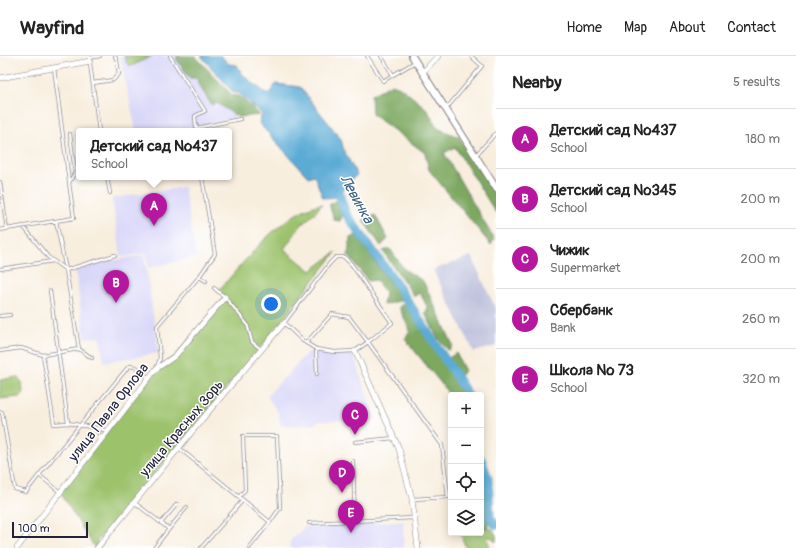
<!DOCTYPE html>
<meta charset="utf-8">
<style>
body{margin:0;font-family:Pangolin,sans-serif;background:#f6f6f6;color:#222}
.controls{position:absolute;right:12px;bottom:12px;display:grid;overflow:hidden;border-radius:4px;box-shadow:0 2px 10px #0003}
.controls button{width:36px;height:36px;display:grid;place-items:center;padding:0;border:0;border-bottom:1px solid #e0e0e0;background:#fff;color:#222;font:20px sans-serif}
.scale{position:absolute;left:12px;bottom:10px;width:76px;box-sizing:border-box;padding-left:4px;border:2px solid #22223b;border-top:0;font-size:11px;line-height:14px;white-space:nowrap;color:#22223b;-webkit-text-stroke:3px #fff;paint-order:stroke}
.you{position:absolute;left:271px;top:248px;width:14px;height:14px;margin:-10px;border:3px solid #fff;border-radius:50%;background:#1a73e8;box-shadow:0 0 0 6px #1a73e833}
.badge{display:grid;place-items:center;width:26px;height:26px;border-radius:50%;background:#b5179e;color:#fff;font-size:13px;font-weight:700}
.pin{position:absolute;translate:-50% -33px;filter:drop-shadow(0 1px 2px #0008)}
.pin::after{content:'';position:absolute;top:21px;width:14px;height:12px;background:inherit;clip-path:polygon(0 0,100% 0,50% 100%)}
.popup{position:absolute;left:76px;top:72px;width:156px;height:52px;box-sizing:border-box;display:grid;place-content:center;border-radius:4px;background:#fff;filter:drop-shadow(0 1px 3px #0005);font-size:13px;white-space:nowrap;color:#767676}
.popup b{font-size:15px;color:#222}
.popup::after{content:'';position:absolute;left:50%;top:100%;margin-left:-8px;border:8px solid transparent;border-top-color:#fff}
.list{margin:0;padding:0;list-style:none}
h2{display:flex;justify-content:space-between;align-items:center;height:52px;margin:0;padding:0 16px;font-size:17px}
h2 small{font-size:13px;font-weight:400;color:#767676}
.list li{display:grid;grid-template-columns:26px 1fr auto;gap:12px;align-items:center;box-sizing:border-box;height:60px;padding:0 16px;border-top:1px solid #e0e0e0}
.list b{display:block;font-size:15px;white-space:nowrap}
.list p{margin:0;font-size:13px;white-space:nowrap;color:#767676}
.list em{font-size:13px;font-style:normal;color:#767676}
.icon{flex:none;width:22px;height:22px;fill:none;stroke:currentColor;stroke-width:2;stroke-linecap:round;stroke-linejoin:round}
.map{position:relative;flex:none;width:496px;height:492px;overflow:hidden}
header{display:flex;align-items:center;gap:24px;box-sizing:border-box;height:56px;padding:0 20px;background:#fff;border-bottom:1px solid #e0e0e0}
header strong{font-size:19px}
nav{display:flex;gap:22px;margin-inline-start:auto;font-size:14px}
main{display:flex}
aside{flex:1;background:#fff}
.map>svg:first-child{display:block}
</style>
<header>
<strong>Wayfind</strong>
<nav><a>Home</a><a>Map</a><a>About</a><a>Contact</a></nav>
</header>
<main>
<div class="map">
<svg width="496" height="492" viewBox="0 0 496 492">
<rect width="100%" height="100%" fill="#fff"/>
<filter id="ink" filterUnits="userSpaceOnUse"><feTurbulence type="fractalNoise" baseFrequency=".025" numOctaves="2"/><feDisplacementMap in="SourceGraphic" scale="8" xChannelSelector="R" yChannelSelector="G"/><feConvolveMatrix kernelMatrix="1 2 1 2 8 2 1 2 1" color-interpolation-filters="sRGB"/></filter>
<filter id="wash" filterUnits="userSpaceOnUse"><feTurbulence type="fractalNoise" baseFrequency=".012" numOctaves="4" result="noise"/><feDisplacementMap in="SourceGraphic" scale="16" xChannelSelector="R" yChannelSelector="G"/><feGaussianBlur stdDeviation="0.9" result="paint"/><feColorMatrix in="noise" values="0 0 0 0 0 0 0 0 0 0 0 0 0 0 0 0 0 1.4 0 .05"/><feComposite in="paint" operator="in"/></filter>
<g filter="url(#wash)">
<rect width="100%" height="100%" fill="#f8eede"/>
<!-- built -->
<path fill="#d9d7f8" d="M120,0H187L236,62L172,74L136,75Z
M184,131L196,201L148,212L147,197L121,201L112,142Z
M144,199L159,297L104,306L100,281L85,282L75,214L98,207Z
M308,296L353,298L376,364L319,365L314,369H280L279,358L267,340Z
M403,465L404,492H290V485L306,470Z"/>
<!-- industrial -->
<path fill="#c0c2dd" d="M471,200L496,253V290L474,296L433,214Z"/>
<!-- green -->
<path fill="#9cc26c" stroke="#5f7254" d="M124,0H152L131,10L128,9Z
M322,148L314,158L302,168L284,193L311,215L336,196L260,292L97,485L96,492H95L60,436L156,313L175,300L225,241L218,235C244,207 283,154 322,148Z
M17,321L22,326L23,338L20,341L0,343V324Z
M481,472L492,473L496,479V486L491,481L487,482L490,492H466L460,477H481Z"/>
<!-- forest -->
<path fill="#7da860" stroke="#50654e" d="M177,0H195L233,40H240L260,59L238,61L217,47L212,49L198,28L197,22H190L177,4Z
M392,28L400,31L427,53L437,72L459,81L496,138V157L455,91L444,97L494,183L491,189L429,114L425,97L372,58L371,39Z
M337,144L342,160L340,165L334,164L330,151V148Z
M375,159L388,183L381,190L363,164Z
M356,179L403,244L383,249L385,236L376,224L368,225L348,199L350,182Z
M390,193L404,213L423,225L453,289L449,295L438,283L425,257L428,252L420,237L414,240L383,195Z
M404,247L466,338V339H451V342L444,331L405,283L410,275L399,251Z
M456,297L465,315L459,320L449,302Z
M481,410L486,424L488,472L481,470Z"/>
<!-- water -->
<path fill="#5babd5" stroke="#3e6688" d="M201,0H221L229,8L237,9L243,19L268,39L276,28L300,31L341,83L344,95L357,119L346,128L343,134L344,139L340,141L323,142L314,119L308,121L259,67L262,58L239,37H234Z"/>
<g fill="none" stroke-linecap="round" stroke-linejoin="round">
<!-- river -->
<path stroke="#5babd5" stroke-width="9" d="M335,130L338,135L346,158L394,224L468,339
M481,403L488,422L490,462L496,469"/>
</g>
</g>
<g filter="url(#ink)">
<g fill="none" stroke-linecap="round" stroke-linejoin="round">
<!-- service casing -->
<g stroke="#8d888c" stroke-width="4">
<path id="service" d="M89,0L99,75
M170,0L205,55L195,60L196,72
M367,0L383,25L393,19
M381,0L393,19L415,6
M89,2L100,0
M54,12L69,126
M93,27L113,24L119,18L117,5L115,0
M446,53L482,10L471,0
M196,75V72L240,63
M476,99L496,77
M107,121L110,137
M202,121L215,198L199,221L206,225
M0,126L7,173
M56,165L66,214L115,199
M23,170L48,201L66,214L79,293L92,302
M0,174L74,162L69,127L75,116L70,78
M0,213L53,205
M214,232L225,241L247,268L252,286L261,293
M50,235L68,367L97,372
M0,260L10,259
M306,287L332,258L349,261L368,286L355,295L334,296L316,293L303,285L284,267L330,207L336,201H344L352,209L392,267L368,286L442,389L448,441L413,443
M316,293L317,318
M0,295L21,292L43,299
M157,311L160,302L157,270L199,221
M0,356H2L15,433L26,436L39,419
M68,367L54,368L43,299L79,293
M101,384L97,372L108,375
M355,386L394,382
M179,392L270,466L280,452L277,380H243L245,434L239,441
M353,405L355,465
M60,436L39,419L129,310L136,311L149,322
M135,447L169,473L154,492
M161,467L177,448
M309,467L414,462
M169,473L187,451
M201,492L243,444
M249,492L270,466"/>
</g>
<!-- minor casing -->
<g stroke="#8d888c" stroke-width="6">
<path id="minor" d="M423,16L438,0
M0,22L90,5
M355,295L399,393L412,443L418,492
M17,492L156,313L175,300L225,241
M97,492L203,362L284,267"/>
</g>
<!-- tertiary casing -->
<g stroke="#8d888c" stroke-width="8">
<path id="tertiary" d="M412,0L496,132"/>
</g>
<!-- service -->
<use href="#service" stroke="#fff" stroke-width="2.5"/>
<!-- minor -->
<use href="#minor" stroke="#fff" stroke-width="5"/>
<!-- tertiary -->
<use href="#tertiary" stroke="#fff" stroke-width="6"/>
</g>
</g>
<g text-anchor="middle" stroke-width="3" stroke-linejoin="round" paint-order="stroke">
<!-- street labels -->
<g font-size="14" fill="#22223b" stroke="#fff">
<text transform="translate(108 356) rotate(-52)" y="5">улица Павла Орлова</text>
<text transform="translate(181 372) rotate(-50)" y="5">улица Красных Зорь</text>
</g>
<!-- water labels -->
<g font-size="15" font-style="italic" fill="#3c6080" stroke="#fff">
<text transform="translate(357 143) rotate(61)" y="5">Левинка</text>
</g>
</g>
</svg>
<div class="controls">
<button>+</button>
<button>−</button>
<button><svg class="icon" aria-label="locate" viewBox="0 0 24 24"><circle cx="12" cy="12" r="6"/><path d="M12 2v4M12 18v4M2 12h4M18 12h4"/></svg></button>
<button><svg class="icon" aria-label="layers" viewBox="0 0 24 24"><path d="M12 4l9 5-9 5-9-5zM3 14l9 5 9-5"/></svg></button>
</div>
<div class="scale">100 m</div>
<div class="you"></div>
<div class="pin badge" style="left:154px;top:170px">A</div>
<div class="popup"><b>Детский сад №437</b>School</div>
<div class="pin badge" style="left:116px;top:247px">B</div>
<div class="pin badge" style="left:355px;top:379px">C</div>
<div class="pin badge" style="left:342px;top:437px">D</div>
<div class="pin badge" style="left:351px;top:477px">E</div>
</div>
<aside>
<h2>Nearby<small>5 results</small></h2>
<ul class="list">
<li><span class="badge">A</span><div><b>Детский сад №437</b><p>School</p></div><em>180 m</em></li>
<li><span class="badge">B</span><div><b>Детский сад №345</b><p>School</p></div><em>200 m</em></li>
<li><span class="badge">C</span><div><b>Чижик</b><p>Supermarket</p></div><em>200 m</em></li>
<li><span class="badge">D</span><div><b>Сбербанк</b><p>Bank</p></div><em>260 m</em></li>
<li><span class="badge">E</span><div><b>Школа № 73</b><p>School</p></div><em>320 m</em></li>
</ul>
</aside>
</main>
